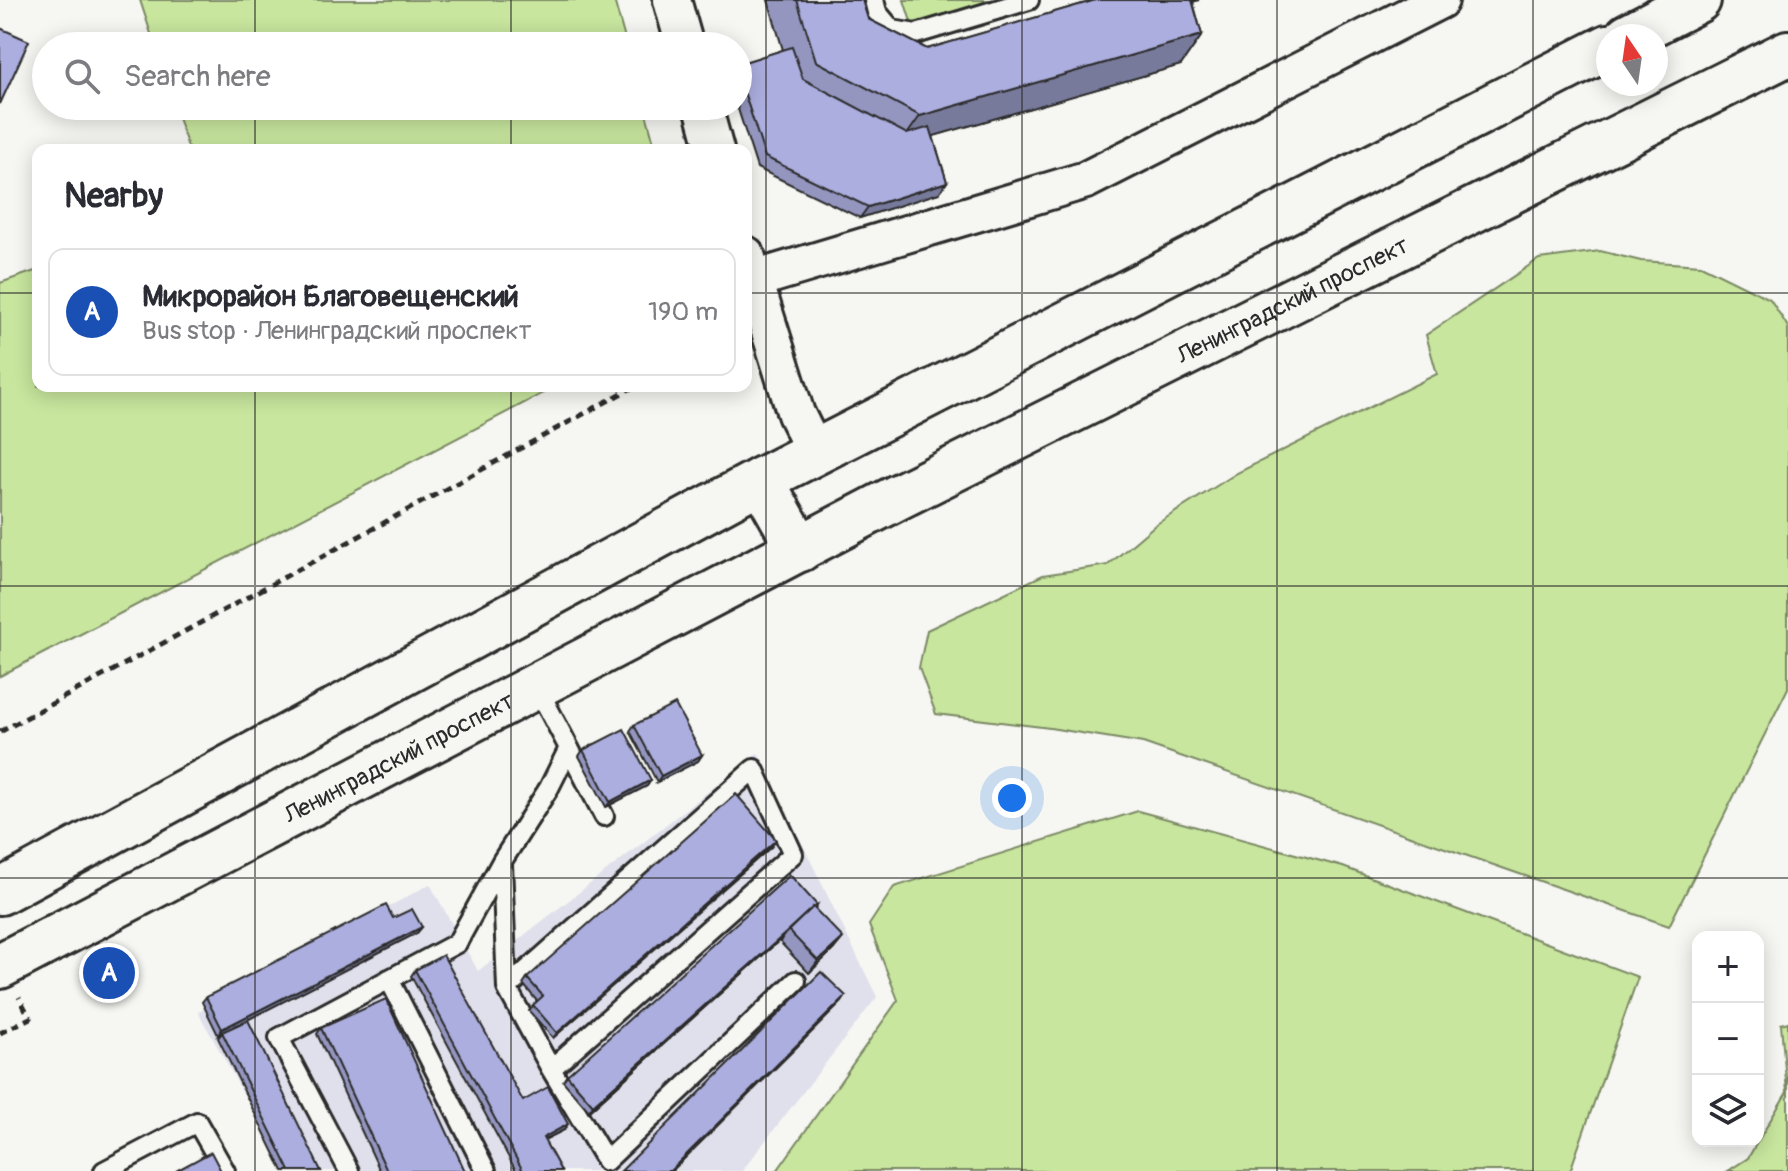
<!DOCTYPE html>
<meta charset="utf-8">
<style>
body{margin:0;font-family:Pangolin,sans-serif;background:#f7f7f7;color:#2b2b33}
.controls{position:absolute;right:24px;bottom:24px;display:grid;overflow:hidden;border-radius:16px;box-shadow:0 4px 20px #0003}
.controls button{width:72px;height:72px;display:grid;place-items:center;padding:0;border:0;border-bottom:2px solid #e1e1e2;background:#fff;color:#2b2b33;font:40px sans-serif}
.compass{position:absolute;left:1596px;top:24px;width:72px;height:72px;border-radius:50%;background:#fff;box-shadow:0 4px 20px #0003;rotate:347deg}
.you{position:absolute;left:1012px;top:798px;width:28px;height:28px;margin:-20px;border:6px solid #fff;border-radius:50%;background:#1a73e8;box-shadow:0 0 0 12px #1a73e833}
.badge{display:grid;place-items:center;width:52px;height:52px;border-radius:50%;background:#2563eb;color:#fff;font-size:26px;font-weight:700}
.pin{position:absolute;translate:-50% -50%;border:4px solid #fff;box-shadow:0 2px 8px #0006}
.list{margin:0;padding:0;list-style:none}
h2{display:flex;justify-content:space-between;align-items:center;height:104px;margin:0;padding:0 32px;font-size:34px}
h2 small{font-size:26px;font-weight:400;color:#7c7c81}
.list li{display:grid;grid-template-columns:52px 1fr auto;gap:24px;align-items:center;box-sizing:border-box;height:128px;margin:0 16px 16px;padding:0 16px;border:2px solid #e1e1e2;border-radius:16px}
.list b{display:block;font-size:30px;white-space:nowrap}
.list p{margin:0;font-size:26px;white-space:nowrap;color:#7c7c81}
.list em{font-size:26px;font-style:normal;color:#7c7c81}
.icon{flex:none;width:44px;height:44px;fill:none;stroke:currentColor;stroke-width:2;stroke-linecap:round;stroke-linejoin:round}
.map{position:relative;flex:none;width:1788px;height:1171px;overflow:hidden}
.search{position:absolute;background:#fff;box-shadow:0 4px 20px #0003;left:32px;top:32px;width:720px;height:88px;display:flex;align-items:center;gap:20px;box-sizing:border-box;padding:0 28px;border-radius:44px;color:#7c7c81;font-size:30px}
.panel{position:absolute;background:#fff;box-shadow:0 4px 20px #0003;left:32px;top:144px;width:720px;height:248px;border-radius:16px}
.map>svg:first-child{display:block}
</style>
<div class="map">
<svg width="1788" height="1171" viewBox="0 0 1788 1171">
<rect width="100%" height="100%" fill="#f6f6f2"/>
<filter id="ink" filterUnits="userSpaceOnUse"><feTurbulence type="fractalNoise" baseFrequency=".0125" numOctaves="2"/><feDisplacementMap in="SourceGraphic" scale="16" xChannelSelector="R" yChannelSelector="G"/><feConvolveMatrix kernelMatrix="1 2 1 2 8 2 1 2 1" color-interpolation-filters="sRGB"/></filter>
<g filter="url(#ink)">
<!-- built -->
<path fill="#e0e0ec" d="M758,753L877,997L742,1171H287L198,1012L430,884L478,971Z"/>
<!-- green -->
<path fill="#c8e69e" stroke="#7a8864" stroke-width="2" d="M140,0H614L627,46H155Z
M904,0H998L912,25Z
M174,106H644L656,150H189Z
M1600,251L1641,261L1701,265L1770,299L1788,327V688L1669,926L1143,743L1050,728L936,714L919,668L927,630L1043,575L1108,565L1155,525L1237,473L1437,374L1426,335L1539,259Z
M38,270V386H557L0,676V283Z
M1138,811L1343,867L1638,977L1570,1171H777L898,1000L869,925L894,887Z
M1788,1022V1171H1728L1748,1158L1787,1092L1781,1024Z"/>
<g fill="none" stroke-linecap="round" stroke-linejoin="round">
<!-- lane casing -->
<g stroke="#2b2b2b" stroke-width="24">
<path id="lane" d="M874,0L877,12L892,30L916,34L1029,0
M569,748L604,816
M502,864L507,988L551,1069L606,1161L796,981
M389,979L486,1171
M507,988L754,769L793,854L551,1069
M104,1171L197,1122L225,1171
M349,1171L279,1038L457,943L502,861L549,788L569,748L537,687"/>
</g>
<!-- street casing -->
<g stroke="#2b2b2b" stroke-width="42">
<path id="street" d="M672,0L685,46
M703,106L715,150
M746,255L796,414L815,452
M753,280L1086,180L1440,0"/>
</g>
<!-- secondary casing -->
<g stroke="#2b2b2b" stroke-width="50">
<g id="secondary">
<path d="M1628,36L1698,0"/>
<path d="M761,480L800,549"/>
<path d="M0,892L761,480L1608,47"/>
<path id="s1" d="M0,966L898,497L1788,53"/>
</g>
</g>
<!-- path -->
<path stroke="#2b2b2b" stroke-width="5" stroke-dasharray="8 6" stroke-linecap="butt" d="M0,732L635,386
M0,1033L30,1018L19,997"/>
<!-- lane -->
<use href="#lane" stroke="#f6f6f2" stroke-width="18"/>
<!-- street -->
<use href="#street" stroke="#f6f6f2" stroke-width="36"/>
<!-- secondary -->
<use href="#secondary" stroke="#f6f6f2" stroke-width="44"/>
</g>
<!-- wall -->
<path fill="#9496c0" stroke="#2b2b2b" stroke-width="2" d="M768,0H862L868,19L927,49L1096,0H1199L1193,2L1202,35L1181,65L933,136L947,182L939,193L860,218L757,168L737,106H738V64L783,50Z
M634,725L702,755L698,761L657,782L630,731Z
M583,750L651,780L647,786L606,807L579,756Z
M772,846L553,1038L529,1011L537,1001L523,984L527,978Z
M817,905L815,909L834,949L809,973L780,942L782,938L589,1111L563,1081L567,1075Z
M393,918L422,927L417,933L233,1027L321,1171H283L218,1038L222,1033L218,1035L202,1002L206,997Z
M415,970L523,1101L564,1130L544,1140L561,1171H516L411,976Z
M321,1028L465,1171H380L317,1034Z"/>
<!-- shaded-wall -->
<path fill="#787a9c" stroke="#2b2b2b" stroke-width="2" d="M1202,35L1181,65L899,146L920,116Z
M947,182L939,193L860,218L868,207Z
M702,755L698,761L657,782L661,776Z
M651,780L647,786L606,807L610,802Z
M776,840L772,846L553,1038L557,1033Z
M422,927L417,933L218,1035L222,1029Z
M786,932L782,938L589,1111L593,1105Z
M843,938L834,949L809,973L818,961Z
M846,996L842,1002L672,1171H670Z
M568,1124L564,1130L538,1143L543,1138Z"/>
<!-- building -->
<path fill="#acaedf" stroke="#2b2b2b" stroke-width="2" d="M797,0H862L868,19L927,49L1096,0H1192L1202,35L920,116L816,61Z
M0,28L29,41L0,104Z
M792,47L803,79L907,134L930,127L947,182L868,207L765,157L738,73V64Z
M675,704L702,755L661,776L634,725Z
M624,729L651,780L610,802L583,750Z
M736,794L776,840L557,1033L533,1005L543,996L527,978Z
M790,875L817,905L814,908L813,907L788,931L593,1105L567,1075Z
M386,905L393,918L412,909L422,927L222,1029L206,997Z
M813,907L843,938L818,961L788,930Z
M443,955L523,1101L548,1087L568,1124L543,1138L561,1171H523L415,970Z
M821,972L846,996L670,1171H621Z
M386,999L465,1171H387L321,1028Z
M248,1020L321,1171H290L222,1032Z
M211,1152L221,1171H176Z"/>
</g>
<!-- grid -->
<path fill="none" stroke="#2b2b2b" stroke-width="2" stroke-opacity="0.55" d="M255,0V46M511,0V46M766,0V1171M1022,0V1171M1277,0V1171M1533,0V1171M255,106V150M511,106V150M0,293H38M746,293H1788M255,386V1171M511,386V1171M0,586H1788M0,878H1788"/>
<g text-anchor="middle" stroke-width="8" stroke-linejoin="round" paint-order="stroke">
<!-- street labels -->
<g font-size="24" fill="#2b2b2b" stroke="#f6f6f2">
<text dy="8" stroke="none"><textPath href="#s1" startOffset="1454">Ленинградский проспект</textPath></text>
<text dy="8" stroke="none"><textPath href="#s1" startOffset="450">Ленинградский проспект</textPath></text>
</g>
</g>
</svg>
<div class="controls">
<button>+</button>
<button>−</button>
<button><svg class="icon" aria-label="layers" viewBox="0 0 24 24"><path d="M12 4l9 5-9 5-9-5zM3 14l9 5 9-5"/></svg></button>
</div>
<svg class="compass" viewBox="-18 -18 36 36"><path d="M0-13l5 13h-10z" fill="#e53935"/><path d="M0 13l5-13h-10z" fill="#7c7c81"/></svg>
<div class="you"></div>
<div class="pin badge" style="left:109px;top:973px;background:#1a4fb4">A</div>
<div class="search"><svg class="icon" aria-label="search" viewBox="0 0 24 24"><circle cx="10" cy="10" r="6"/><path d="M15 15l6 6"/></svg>Search here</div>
<section class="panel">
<h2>Nearby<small></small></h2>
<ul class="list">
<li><span class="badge" style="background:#1a4fb4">A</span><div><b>Микрорайон Благовещенский</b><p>Bus stop · Ленинградский проспект</p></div><em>190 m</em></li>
</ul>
</section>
</div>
